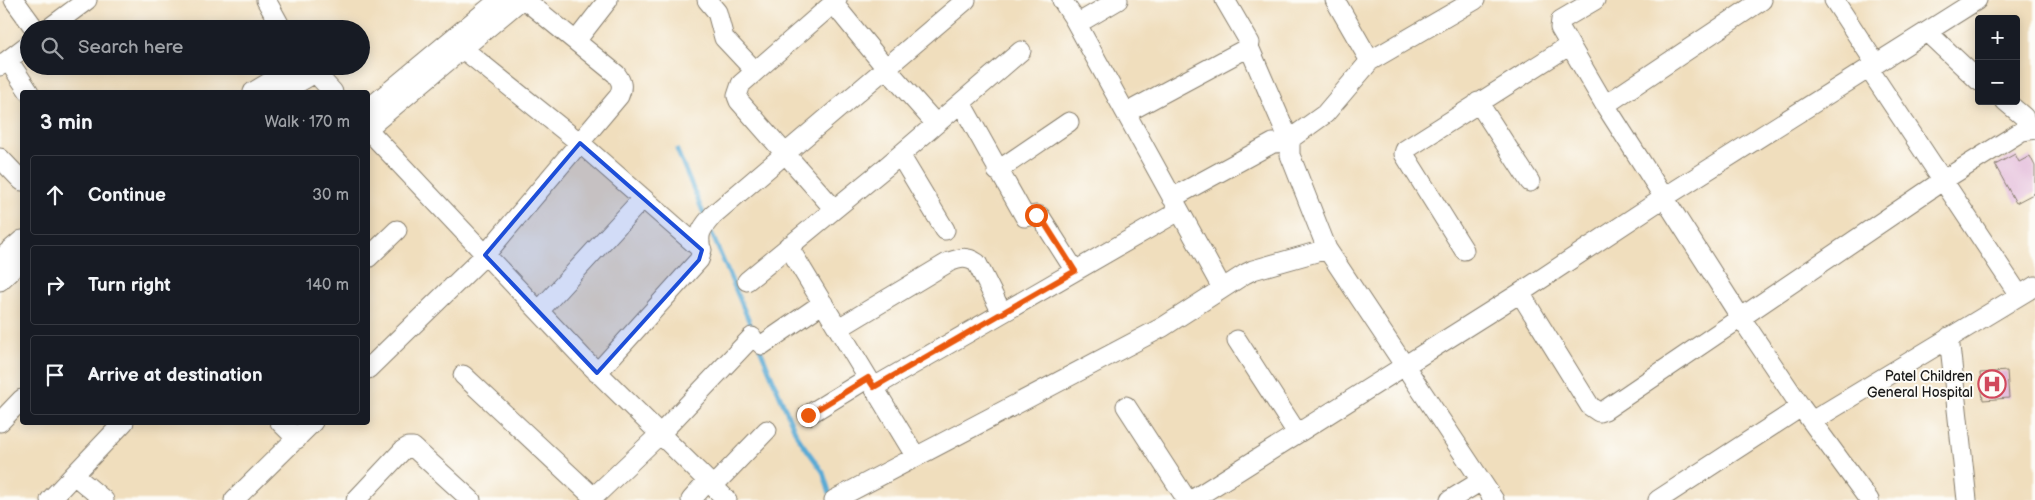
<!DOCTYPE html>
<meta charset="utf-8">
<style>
body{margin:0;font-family:"Balsamiq Sans",sans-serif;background:#242831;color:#f1f3f6}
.controls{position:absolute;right:15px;top:15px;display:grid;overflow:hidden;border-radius:5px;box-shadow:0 2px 12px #0003}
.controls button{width:45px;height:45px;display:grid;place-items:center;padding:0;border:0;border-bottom:1px solid #363941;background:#171b24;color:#f1f3f6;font:25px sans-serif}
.stop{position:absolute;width:15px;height:15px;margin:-11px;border:4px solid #ea580c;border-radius:50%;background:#fff}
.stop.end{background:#ea580c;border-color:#fff;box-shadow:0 1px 5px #0008}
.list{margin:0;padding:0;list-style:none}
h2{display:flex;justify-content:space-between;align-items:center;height:65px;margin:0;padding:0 20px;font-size:21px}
h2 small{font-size:16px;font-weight:400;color:#9ea1a6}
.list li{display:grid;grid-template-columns:32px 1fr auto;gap:15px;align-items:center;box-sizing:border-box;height:80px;margin:0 10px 10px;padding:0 10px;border:1px solid #363941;border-radius:5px}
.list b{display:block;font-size:19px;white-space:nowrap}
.list em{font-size:16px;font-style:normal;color:#9ea1a6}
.icon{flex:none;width:28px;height:28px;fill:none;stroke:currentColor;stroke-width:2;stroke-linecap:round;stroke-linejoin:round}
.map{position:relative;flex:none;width:2035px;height:500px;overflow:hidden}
.search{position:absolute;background:#171b24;box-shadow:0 2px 12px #0003;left:20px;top:20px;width:350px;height:55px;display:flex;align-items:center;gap:12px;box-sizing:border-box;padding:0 18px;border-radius:28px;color:#9ea1a6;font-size:19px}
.panel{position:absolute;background:#171b24;box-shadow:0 2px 12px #0003;left:20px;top:90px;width:350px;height:335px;border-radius:5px}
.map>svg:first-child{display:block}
</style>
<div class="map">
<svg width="2035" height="500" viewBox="0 0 2035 500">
<rect width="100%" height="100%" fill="#fdfcf7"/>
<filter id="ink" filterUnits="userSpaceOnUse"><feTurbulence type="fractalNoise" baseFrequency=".02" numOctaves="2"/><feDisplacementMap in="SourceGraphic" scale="10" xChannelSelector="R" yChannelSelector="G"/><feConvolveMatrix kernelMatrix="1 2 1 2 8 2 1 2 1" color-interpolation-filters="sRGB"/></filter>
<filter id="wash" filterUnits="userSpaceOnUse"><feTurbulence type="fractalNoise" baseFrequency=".0096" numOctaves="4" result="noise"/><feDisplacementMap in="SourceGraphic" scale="20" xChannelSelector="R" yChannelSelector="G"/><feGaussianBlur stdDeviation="1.12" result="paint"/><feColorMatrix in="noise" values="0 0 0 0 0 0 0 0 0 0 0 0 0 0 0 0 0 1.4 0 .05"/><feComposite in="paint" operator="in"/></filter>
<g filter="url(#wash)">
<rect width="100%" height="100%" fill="#f0debd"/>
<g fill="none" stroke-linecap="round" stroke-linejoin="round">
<!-- stream -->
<path stroke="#5aaad4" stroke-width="4.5" d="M677,150L705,217
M709,227L754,333
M760,349L797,436L823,472L831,497"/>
</g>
<g id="blocks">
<!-- building -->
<path fill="#e0b2d7" d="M2015,154L2019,162L2030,156L2035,166V193L2016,203L1995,165Z
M2007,371L2009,398L1983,400L1980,373Z"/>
</g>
</g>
<g filter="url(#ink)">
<use href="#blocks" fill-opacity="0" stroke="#867d6c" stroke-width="1"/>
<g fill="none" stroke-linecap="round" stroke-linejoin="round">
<!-- minor casing -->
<g stroke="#867d6c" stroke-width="21">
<path id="minor" d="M14,0L35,29
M266,0L282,29
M707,0L717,12L724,38L755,71
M1062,0L1073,17L1222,288
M1335,0L1370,61
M1595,0L1561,20L1560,28L1605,105
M1762,0L1605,105L1741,318L1801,407L1869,500
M1834,0L1876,64
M833,3L886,68L936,124
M1077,24L1118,0
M48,29L87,0
M1927,32L1979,81
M576,41L608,0
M463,49L580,143L702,250
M8,60L29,92
M0,66L29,44
M309,66L333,92
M1869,69L2019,295
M253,92L297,66
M282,92L315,73
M2005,101L2024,117L2027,129
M1478,102L1530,182
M961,103L1025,217L1036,215L1040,216L1075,271
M368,109L499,0
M1126,113L1249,47L1250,43L1225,0
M368,128L521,0
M368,130L583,358L727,500
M900,155L945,230
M0,158L22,181
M997,171L1069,122
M1172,198L1273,143L1290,142L1249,47
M834,209L739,101L737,96L741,84L837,0
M788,246L916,457
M1327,249L1290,155V142L1293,137L1325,114L1370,61L1475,0
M1464,250L1404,154L1405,150L1570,45
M368,258L397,230
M0,259L22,240
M0,281L22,260
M747,281L886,167L1021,51
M1520,293L1590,406L1599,412L1605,410L1942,181L2022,131L2035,129
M539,311L643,198
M839,328L949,262C960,258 966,256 977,263L1002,313
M1949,337L1967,500
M1237,340L1297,433
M762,345L823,303
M368,369L485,255L619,96C623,87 622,82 616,74L525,0
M597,373L699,260C704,250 697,242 701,232C703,226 709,220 713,215L966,0
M463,375L589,493L596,495L660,434L752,337
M874,387L1179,211
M1126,406L1187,500
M808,415L868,378
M1812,421L2035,286
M0,422L22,399
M280,422L297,439
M74,475L104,500
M713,486L767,430
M50,500L124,422
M234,500L313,422
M356,500L403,450L408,447H413L471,500
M691,500L708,481
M834,500L1163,327L1245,274L1253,270L1327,249L1494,500
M1192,500L1520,293L1665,197L1977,0
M1450,500L1481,481
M1658,500L1801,407"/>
</g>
<!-- minor -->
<use href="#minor" stroke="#fff" stroke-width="19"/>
</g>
</g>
<g fill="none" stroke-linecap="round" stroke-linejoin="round" filter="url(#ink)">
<!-- route -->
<path stroke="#ea580c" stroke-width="6" d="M808,415L868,378L874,387L1075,271L1040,216L1036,215"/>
</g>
<!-- marked area -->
<path fill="#1d4ed8" fill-opacity="0.2" stroke="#1d4ed8" stroke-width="4" stroke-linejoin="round" d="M580,143L702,250L699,260L597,373L485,255Z"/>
<!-- icons -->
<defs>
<g id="hospital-ring" transform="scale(1.4375)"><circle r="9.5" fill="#fdfcf7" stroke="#d1495b" stroke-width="1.5"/><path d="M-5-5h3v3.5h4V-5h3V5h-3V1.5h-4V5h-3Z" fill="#d1495b"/></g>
</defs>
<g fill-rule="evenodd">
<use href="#hospital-ring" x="1992" y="384"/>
</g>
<g text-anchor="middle" stroke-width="4" stroke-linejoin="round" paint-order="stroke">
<!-- poi labels -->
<g font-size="14" fill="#1c1c1c" stroke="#fdfcf7" text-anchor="end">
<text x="1973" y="381">Patel Children<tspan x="1973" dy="16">General Hospital</tspan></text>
</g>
</g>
</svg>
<div class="controls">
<button>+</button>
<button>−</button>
</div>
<div class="stop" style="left:1036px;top:215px"></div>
<div class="stop end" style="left:808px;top:415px"></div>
<div class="search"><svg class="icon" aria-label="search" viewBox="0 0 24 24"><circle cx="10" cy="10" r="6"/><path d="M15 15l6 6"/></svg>Search here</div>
<section class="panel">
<h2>3 min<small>Walk · 170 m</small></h2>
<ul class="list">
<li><svg class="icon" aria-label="ahead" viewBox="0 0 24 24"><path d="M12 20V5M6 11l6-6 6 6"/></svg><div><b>Continue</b></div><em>30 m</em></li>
<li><svg class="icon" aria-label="right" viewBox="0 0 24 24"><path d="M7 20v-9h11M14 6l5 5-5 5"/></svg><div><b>Turn right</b></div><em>140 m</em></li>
<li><svg class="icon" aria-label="arrive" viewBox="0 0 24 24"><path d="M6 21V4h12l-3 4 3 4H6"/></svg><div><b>Arrive at destination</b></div></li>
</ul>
</section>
</div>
